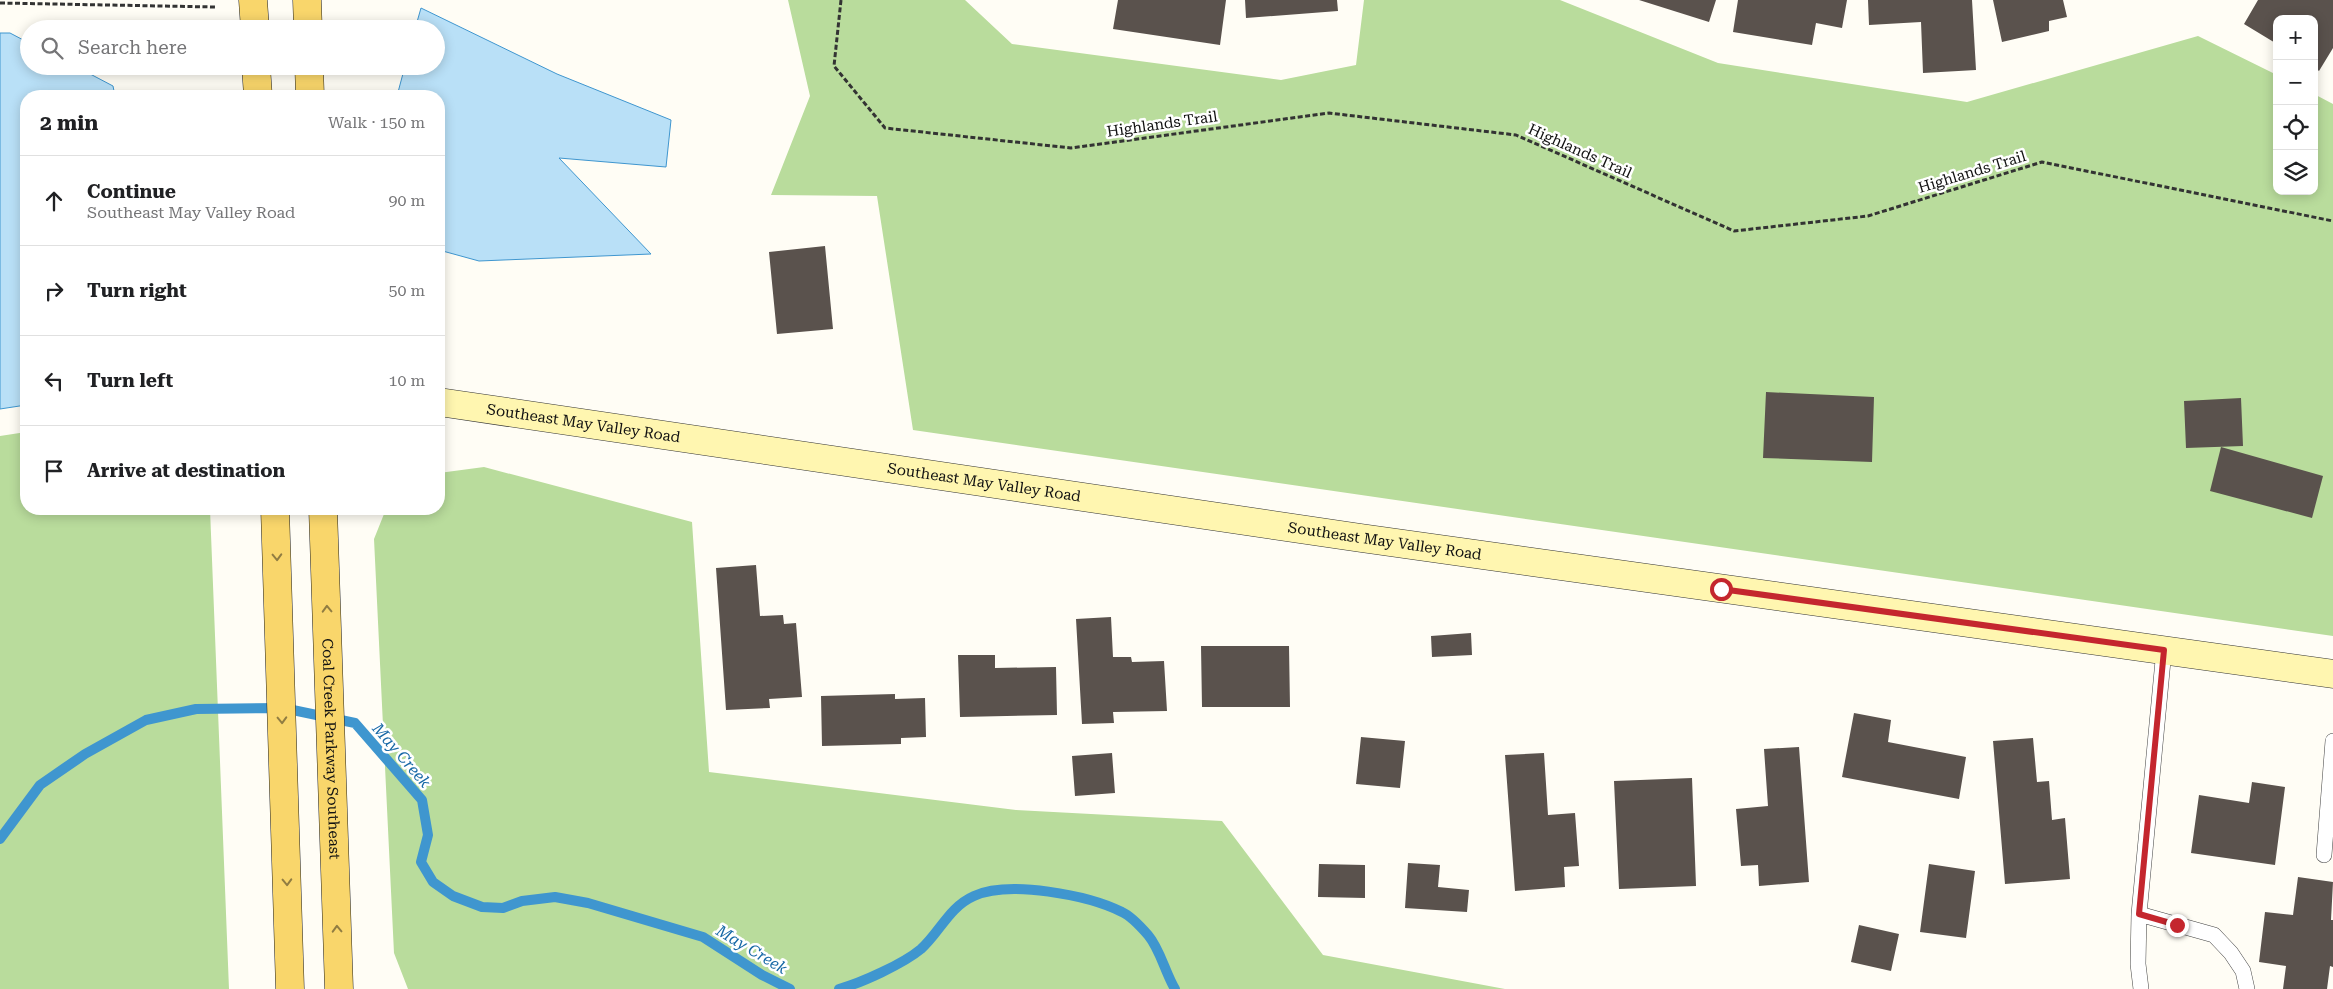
<!DOCTYPE html>
<meta charset="utf-8">
<style>
body{margin:0;font-family:"Roboto Serif",serif;background:#f2f2f2;color:#202124}
.controls{position:absolute;right:15px;top:15px;display:grid;overflow:hidden;border-radius:10px;box-shadow:0 2px 12px #0003}
.controls button{width:45px;height:45px;display:grid;place-items:center;padding:0;border:0;border-bottom:1px solid #e0e0e0;background:#fff;color:#202124;font:25px sans-serif}
.stop{position:absolute;width:15px;height:15px;margin:-11px;border:4px solid #c4262e;border-radius:50%;background:#fff}
.stop.end{background:#c4262e;border-color:#fff;box-shadow:0 1px 5px #0008}
.list{margin:0;padding:0;list-style:none}
h2{display:flex;justify-content:space-between;align-items:center;height:65px;margin:0;padding:0 20px;font-size:21px}
h2 small{font-size:16px;font-weight:400;color:#757577}
.list li{display:grid;grid-template-columns:32px 1fr auto;gap:15px;align-items:center;box-sizing:border-box;height:90px;padding:0 20px;border-top:1px solid #e0e0e0}
.list b{display:block;font-size:19px;white-space:nowrap}
.list p{margin:0;font-size:16px;white-space:nowrap;color:#757577}
.list em{font-size:16px;font-style:normal;color:#757577}
.icon{flex:none;width:28px;height:28px;fill:none;stroke:currentColor;stroke-width:2;stroke-linecap:round;stroke-linejoin:round}
.map{position:relative;flex:none;width:2333px;height:989px;overflow:hidden}
.search{position:absolute;background:#fff;box-shadow:0 2px 12px #0003;left:20px;top:20px;width:425px;height:55px;display:flex;align-items:center;gap:12px;box-sizing:border-box;padding:0 18px;border-radius:28px;color:#757577;font-size:19px}
.panel{position:absolute;background:#fff;box-shadow:0 2px 12px #0003;left:20px;top:90px;width:425px;height:425px;border-radius:20px}
.map>svg:first-child{display:block}
</style>
<div class="map">
<svg width="2333" height="989" viewBox="0 0 2333 989">
<rect width="100%" height="100%" fill="#fffdf5"/>
<!-- forest -->
<path fill="#b9dc9c" d="M788,0H965L1012,44L1281,80L1356,65L1364,0H1560L1718,63L1967,102L2198,36L2277,75V191H2314V94L2333,104V636L913,430L877,196L771,195L810,96Z
M26,432V509H210L229,989H0V436Z
M484,467L692,522L709,772L1016,810L1222,821L1323,955L1505,989H408L394,953L374,539L386,509H439V473Z"/>
<!-- water -->
<path fill="#b9e0f7" stroke="#3f96cf" d="M421,8L557,74L671,120L666,167L559,158L651,254L479,261L439,250V96H397L405,66H436V29H415Z
M0,33H10L29,43V66H75L113,86L115,96H26V405L0,409Z"/>
<g fill="none" stroke-linecap="round" stroke-linejoin="round">
<!-- stream -->
<path stroke="#3f96cf" stroke-width="10" d="M0,839L40,785L85,754L146,720L196,709L283,708L355,723L422,800L428,835L421,862L433,882L453,896L482,907L503,908L522,901L555,897L588,903L703,937L762,975L790,989
M839,989C861,983 903,964 921,949C940,932 949,907 974,896C1009,880 1088,895 1122,912C1131,916 1141,927 1148,935C1160,949 1165,972 1175,989"/>
</g>
<!-- building -->
<path fill="#5a524d" d="M1118,0H1226L1220,45L1113,29Z
M1245,0H1337L1338,11L1246,18Z
M1639,0H1716L1709,22Z
M1738,0H1847L1842,28L1816,23L1812,45L1733,32Z
M1868,0H1972L1976,70L1923,73L1921,22L1869,25Z
M1993,0H2063L2067,17L2049,21V31L2002,42Z
M2258,0H2333V48L2319,71L2314,67V19H2277V44L2244,24Z
M825,246L833,329L777,334L769,252Z
M1766,392L1874,397L1872,462L1763,458Z
M2241,398L2243,446L2186,448L2184,401Z
M2221,447L2323,476L2312,518L2210,491Z
M756,565L760,616L783,615L784,624L796,623L802,697L769,699L770,708L726,710L716,568Z
M1111,617L1113,657H1131L1132,662L1164,661L1167,711L1113,712L1114,723L1082,724L1076,619Z
M1471,633L1472,655L1432,657L1431,636Z
M1201,646H1289L1290,707H1202Z
M958,655H995V668L1056,667L1057,715L960,717Z
M895,694V699L925,698L926,737L901,738V744L822,746L821,696Z
M1854,713L1891,720L1888,742L1966,757L1959,799L1842,777Z
M1361,737L1405,741L1400,788L1356,784Z
M2033,738L2037,782L2049,781L2052,820L2065,818L2070,879L2005,884L1993,741Z
M1799,747L1809,882L1759,886L1758,865L1741,866L1736,809L1768,806L1764,749Z
M1112,753L1115,793L1075,796L1072,756Z
M1544,753L1548,815L1575,813L1579,866L1564,867L1565,887L1515,891L1505,755Z
M1692,778L1696,886L1619,889L1614,781Z
M2252,782L2285,787L2275,865L2191,853L2199,795L2249,803Z
M1408,863L1440,865L1438,887L1469,890L1467,912L1405,908Z
M1319,864L1365,865V898L1318,897Z
M1929,864L1975,871L1966,938L1920,932Z
M2298,877L2333,882L2331,920H2333V967L2330,966L2327,989H2283L2286,966L2259,962L2265,912L2293,915Z
M1859,925L1899,934L1891,971L1851,962Z"/>
<g fill="none" stroke-linecap="round" stroke-linejoin="round">
<!-- lane casing -->
<g stroke="#444" stroke-width="16">
<path id="lane" d="M2324,855L2333,741
M2139,914L2214,935L2231,953L2243,971L2247,989
M2141,989L2138,964L2139,914L2164,650"/>
</g>
<!-- secondary casing -->
<g stroke="#333" stroke-width="29">
<g id="secondary">
<path id="s1" d="M439,402L1361,538L2333,674"/>
</g>
</g>
<!-- primary casing -->
<g stroke="#222" stroke-width="29">
<g id="primary">
<path d="M253,0L255,29"/>
<path d="M307,0L308,29"/>
<path d="M256,66L258,96"/>
<path d="M309,66L310,96"/>
<path d="M275,509L290,989"/>
<path id="s2" d="M323,509L339,989"/>
</g>
</g>
<!-- path -->
<path stroke="#333" stroke-width="3" stroke-dasharray="5 2.5" stroke-linecap="butt" d="M841,0L834,66L885,128L1071,148L1329,113L1516,135L1734,231L1868,216L2042,162L2333,221
M0,3L215,7"/>
<!-- lane -->
<use href="#lane" stroke="#fff" stroke-width="15"/>
<!-- secondary -->
<use href="#secondary" stroke="#fff6b0" stroke-width="28"/>
<!-- primary -->
<use href="#primary" stroke="#f9d66b" stroke-width="28"/>
</g>
<!-- one-way arrows -->
<defs><path id="oneway-chevron" d="M-2-3.5L2.5 0L-2 3.5" fill="none" stroke-width="1.6" stroke-linecap="round" stroke-linejoin="round" transform="scale(1.25)"/></defs>
<g stroke="#917d42">
<use href="#oneway-chevron" transform="translate(277 557) rotate(88)"/>
<use href="#oneway-chevron" transform="translate(327 609) rotate(-92)"/>
<use href="#oneway-chevron" transform="translate(282 720) rotate(88)"/>
<use href="#oneway-chevron" transform="translate(287 882) rotate(88)"/>
<use href="#oneway-chevron" transform="translate(337 929) rotate(-92)"/>
</g>
<g fill="none" stroke-linecap="round" stroke-linejoin="round">
<!-- route -->
<path stroke="#c4262e" stroke-width="6" d="M1721,589L2164,650L2139,914L2177,925"/>
</g>
<g text-anchor="middle" stroke-width="5" stroke-linejoin="round" paint-order="stroke">
<!-- street labels -->
<g font-size="15" fill="#111" stroke="#fff">
<text transform="translate(1162 124) rotate(-8)" y="5">Highlands Trail</text>
<text transform="translate(1580 151) rotate(24)" y="5">Highlands Trail</text>
<text transform="translate(1972 172) rotate(-17)" y="5">Highlands Trail</text>
<text dy="5" stroke="none"><textPath href="#s1" startOffset="146">Southeast May Valley Road</textPath></text>
<text dy="5" stroke="none"><textPath href="#s1" startOffset="551">Southeast May Valley Road</textPath></text>
<text dy="5" stroke="none"><textPath href="#s1" startOffset="956">Southeast May Valley Road</textPath></text>
<text dy="5" stroke="none"><textPath href="#s2" startOffset="240">Coal Creek Parkway Southeast</textPath></text>
</g>
<!-- water labels -->
<g font-size="16" font-style="italic" fill="#1768a6" stroke="#fff">
<text transform="translate(402 755) rotate(49)" y="6">May Creek</text>
<text transform="translate(752 949) rotate(31)" y="6">May Creek</text>
</g>
</g>
</svg>
<div class="controls">
<button>+</button>
<button>−</button>
<button><svg class="icon" aria-label="locate" viewBox="0 0 24 24"><circle cx="12" cy="12" r="6"/><path d="M12 2v4M12 18v4M2 12h4M18 12h4"/></svg></button>
<button><svg class="icon" aria-label="layers" viewBox="0 0 24 24"><path d="M12 4l9 5-9 5-9-5zM3 14l9 5 9-5"/></svg></button>
</div>
<div class="stop" style="left:1721px;top:589px"></div>
<div class="stop end" style="left:2177px;top:925px"></div>
<div class="search"><svg class="icon" aria-label="search" viewBox="0 0 24 24"><circle cx="10" cy="10" r="6"/><path d="M15 15l6 6"/></svg>Search here</div>
<section class="panel">
<h2>2 min<small>Walk · 150 m</small></h2>
<ul class="list">
<li><svg class="icon" aria-label="ahead" viewBox="0 0 24 24"><path d="M12 20V5M6 11l6-6 6 6"/></svg><div><b>Continue</b><p>Southeast May Valley Road</p></div><em>90 m</em></li>
<li><svg class="icon" aria-label="right" viewBox="0 0 24 24"><path d="M7 20v-9h11M14 6l5 5-5 5"/></svg><div><b>Turn right</b></div><em>50 m</em></li>
<li><svg class="icon" aria-label="left" viewBox="0 0 24 24"><path d="M17 20v-9H6M10 6l-5 5 5 5"/></svg><div><b>Turn left</b></div><em>10 m</em></li>
<li><svg class="icon" aria-label="arrive" viewBox="0 0 24 24"><path d="M6 21V4h12l-3 4 3 4H6"/></svg><div><b>Arrive at destination</b></div></li>
</ul>
</section>
</div>
